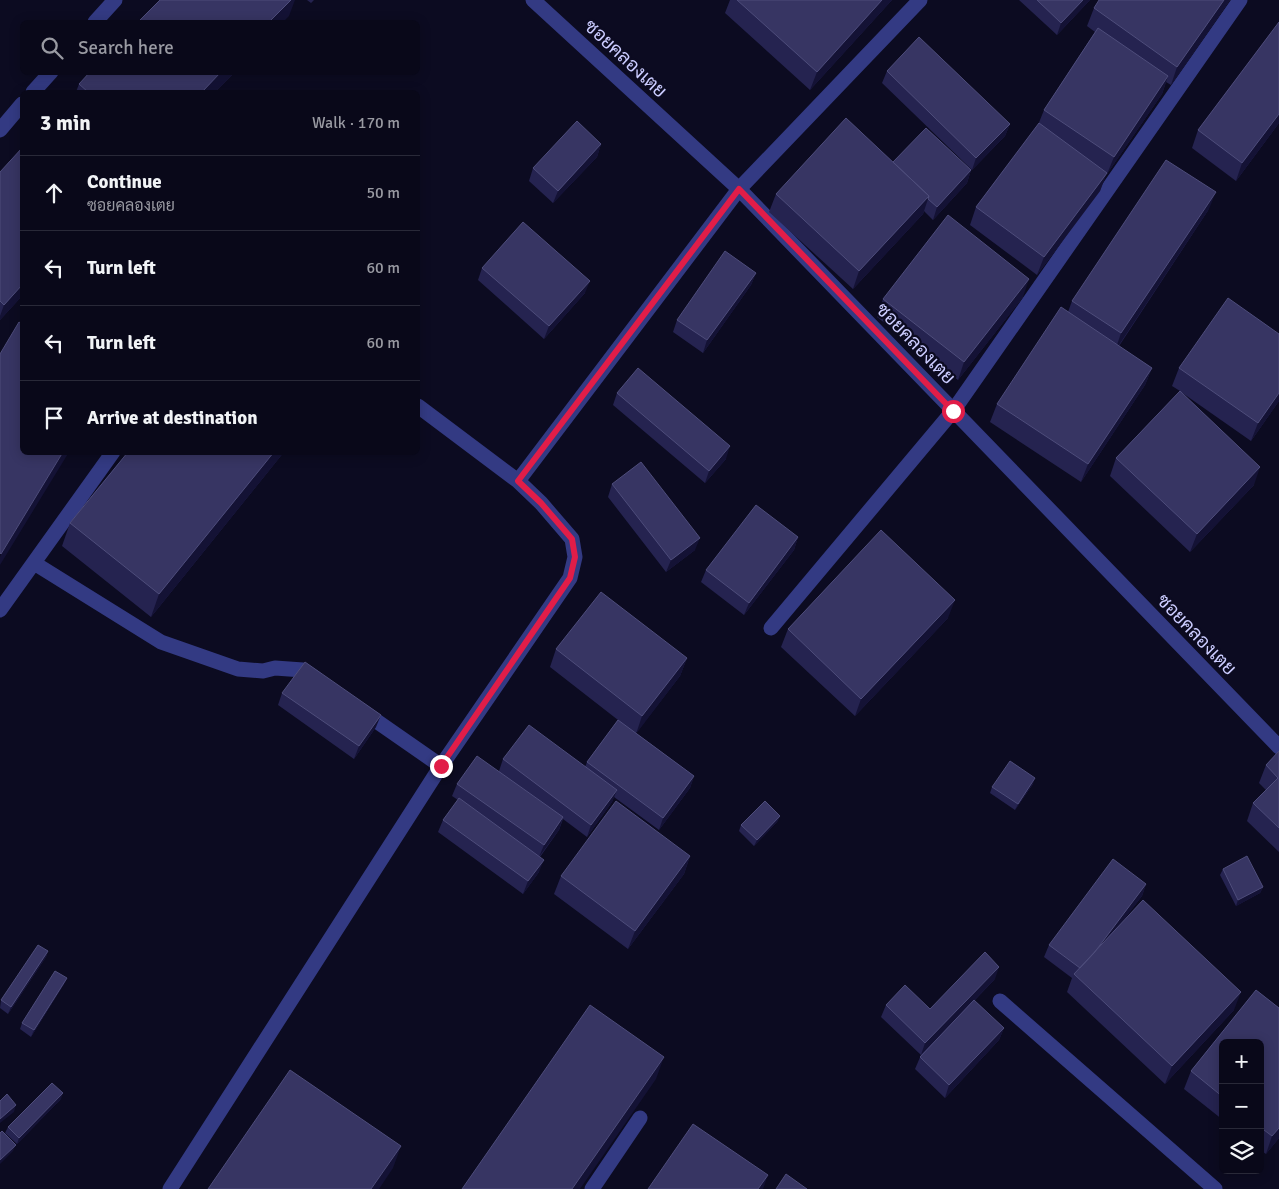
<!DOCTYPE html>
<meta charset="utf-8">
<style>
body{margin:0;font-family:Signika,Sarabun,sans-serif;background:#121122;color:#f1f3f6}
.controls{position:absolute;right:15px;bottom:15px;display:grid;overflow:hidden;border-radius:8px;box-shadow:0 2px 12px #0003}
.controls button{width:45px;height:45px;display:grid;place-items:center;padding:0;border:0;border-bottom:1px solid #292938;background:#090819;color:#f1f3f6;font:25px sans-serif}
.stop{position:absolute;width:15px;height:15px;margin:-11px;border:4px solid #e11d48;border-radius:50%;background:#fff}
.stop.end{background:#e11d48;border-color:#fff;box-shadow:0 1px 5px #0008}
.list{margin:0;padding:0;list-style:none}
h2{display:flex;justify-content:space-between;align-items:center;height:65px;margin:0;padding:0 20px;font-size:21px}
h2 small{font-size:16px;font-weight:400;color:#999aa2}
.list li{display:grid;grid-template-columns:32px 1fr auto;gap:15px;align-items:center;box-sizing:border-box;height:75px;padding:0 20px;border-top:1px solid #292938}
.list b{display:block;font-size:19px;white-space:nowrap}
.list p{margin:0;font-size:16px;white-space:nowrap;color:#999aa2}
.list em{font-size:16px;font-style:normal;color:#999aa2}
.icon{flex:none;width:28px;height:28px;fill:none;stroke:currentColor;stroke-width:2;stroke-linecap:round;stroke-linejoin:round}
.map{position:relative;flex:none;width:1279px;height:1189px;overflow:hidden}
.search{position:absolute;background:#090819;box-shadow:0 2px 12px #0003;left:20px;top:20px;width:400px;height:55px;display:flex;align-items:center;gap:12px;box-sizing:border-box;padding:0 18px;border-radius:8px;color:#999aa2;font-size:19px}
.panel{position:absolute;background:#090819;box-shadow:0 2px 12px #0003;left:20px;top:90px;width:400px;height:365px;border-radius:8px}
.map>svg:first-child{display:block}
</style>
<div class="map">
<svg width="1279" height="1189" viewBox="0 0 1279 1189">
<rect width="100%" height="100%" fill="#0c0b21"/>
<g fill="none" stroke-linecap="round" stroke-linejoin="round">
<!-- minor -->
<path stroke="#333a83" stroke-width="15" d="M533,0L739,189L1279,747
M95,22L115,0
M33,92L51,72
M0,130L22,104
M418,406L518,481
M34,563L161,642L238,669L263,671L275,668L303,670L315,678
M0,610L113,452
M771,628L953,411L1240,0
M362,711L441,766
M1000,1001L1215,1189
M170,1189L441,766L570,578L575,557L572,539L541,503L518,481L739,189L920,0
M592,1189L640,1118"/>
</g>
<!-- wall -->
<path fill="#252350" d="M307,0H314L311,3Z
M730,0H892L810,90L725,13Z
M1019,0H1090L1057,35Z
M1230,0L1171,85L1166,82L1162,94L1107,174H1106L1100,191L1037,275L970,225L976,207L1038,125L1044,110L1095,32L1087,26L1094,8Z
M887,71L1010,124L1005,136L972,170L882,83Z
M90,72H235L215,92H76L79,84Z
M1279,123L1236,181L1192,148L1198,130Z
M601,144L597,157L553,203L529,181L533,168Z
M893,162L971,170L967,183L933,220L924,211L923,214L853,289L769,212L776,194Z
M0,172L22,296L0,320Z
M1209,209L1119,346L1152,368L1145,385L1081,482L990,422L997,404L1068,312L1072,301Z
M482,268L585,293L544,339L478,280Z
M756,273L751,285L703,353L673,332L677,320Z
M1023,297L958,380L877,317L883,299Z
M1179,368L1279,401L1251,441L1181,392L1254,485L1190,552L1110,476L1116,458L1180,391L1172,386Z
M617,393L726,459L705,483L613,405Z
M128,452H284L151,617L62,546L70,523Z
M612,484L695,550L666,572L608,497Z
M798,537L794,550L744,615L701,582L706,570Z
M948,618L855,716L781,647L788,629Z
M556,649L687,658L680,676L636,733L694,776L690,788L659,830L614,797L612,802L587,837L563,819L559,830L540,857L539,872L523,894L438,832L443,820L458,800L452,796L457,784L499,771L503,759L585,767L587,762L618,720L550,667Z
M282,693L376,727L354,759L278,705Z
M1279,751V852L1247,821L1253,803L1266,790L1259,783L1266,765Z
M1033,784L1015,810L990,793L992,787Z
M780,816L777,822L754,846L739,831L741,825Z
M690,856L684,874L628,949L554,894L561,876Z
M1223,869L1263,887L1260,893L1236,906L1220,875Z
M1146,884L1142,896L1118,927L1234,1010L1165,1084L1067,992L1072,978L1044,957L1049,945Z
M48,951L46,957L8,1014L0,1008L1,1000Z
M67,978L64,984L31,1037L20,1029L22,1023Z
M995,979L974,1001L1004,1028L999,1040L945,1098L915,1069L921,1055L881,1017L886,1005L930,1009Z
M1256,990L1279,1008V1138L1266,1154L1260,1150V1043H1223V1120L1184,1089L1191,1071Z
M61,1099L17,1144L5,1133L8,1127Z"/>
<!-- shaded-wall -->
<path fill="#141235" d="M291,0H295L289,16L283,22H269Z
M882,0H892L810,90L817,72Z
M1083,0H1090L1057,35L1061,23Z
M1224,0H1230L1171,85L1177,67Z
M221,72H235L215,92H202Z
M1168,76L1162,94L1107,174L1114,157Z
M1279,114V123L1236,181L1242,163Z
M1010,124L1005,136L972,170L976,158Z
M601,144L597,157L553,203L558,191Z
M971,170L967,183L933,220L937,207Z
M1107,173L1100,191L1037,275L1044,257Z
M1216,192L1209,209L1115,351L1121,333Z
M929,196L923,214L853,289L859,271Z
M756,273L751,285L703,353L707,340Z
M1029,279L1023,297L958,380L964,362Z
M590,281L585,293L544,339L549,326Z
M22,285V296L0,320V316L4,305Z
M1152,368L1145,385L1081,482L1088,464Z
M1279,393V401L1251,441L1258,423Z
M730,446L726,459L705,483L709,471Z
M63,452H69L0,565V557L1,554Z
M274,452H284L151,617L159,594Z
M1260,467L1254,485L1190,552L1197,534Z
M798,537L794,550L744,615L749,603Z
M700,538L695,550L666,572L671,560Z
M955,600L948,618L855,716L861,699Z
M687,658L680,676L636,734L642,716Z
M381,715L376,727L354,759L359,746Z
M694,776L690,788L659,830L663,818Z
M1035,778L1033,784L1015,810L1018,804Z
M617,790L612,802L587,837L591,825Z
M780,816L777,822L754,846L757,840Z
M563,817L559,830L539,857L544,845Z
M690,856L684,874L628,949L635,931Z
M544,860L539,872L523,894L528,881Z
M1146,884L1142,896L1079,979L1082,969Z
M1263,887L1260,893L1236,906L1238,900Z
M48,951L46,957L8,1014L11,1007Z
M999,967L995,979L921,1055L925,1043Z
M67,978L64,984L31,1037L34,1030Z
M1241,992L1234,1010L1165,1084L1172,1066Z
M1004,1028L999,1040L945,1098L949,1085Z
M664,1057L656,1079L580,1189H572Z
M63,1093L61,1099L17,1144L19,1138Z
M16,1105L14,1112L0,1123V1119Z
M1279,1128V1138L1266,1154L1272,1136Z
M16,1145L13,1151L0,1164V1160Z
M401,1146L393,1168L379,1189H371Z
M768,1175L763,1189H758Z"/>
<!-- building -->
<path fill="#373563" stroke="#4e4d7b" d="M160,0H291L269,22H138Z
M737,0H882L817,72Z
M1037,0H1083L1061,23Z
M1099,0H1224L1177,67L1094,8Z
M1279,22V114L1242,163L1198,130Z
M1098,28L1168,76L1114,157L1044,110Z
M919,37L1010,124L976,158L887,71Z
M90,72H221L202,92H88L79,84Z
M846,118L929,196L859,271L776,194Z
M577,121L601,144L558,191L533,168Z
M1039,123L1107,173L1044,257L976,207Z
M926,128L971,170L937,207L928,199L929,196L893,162Z
M22,148V285L4,305L0,301V172Z
M1166,160L1216,192L1121,333L1072,301Z
M948,215L1029,279L964,362L883,299Z
M523,222L590,281L549,326L482,268Z
M725,251L756,273L707,340L677,320Z
M1228,298L1279,334V393L1258,423L1179,368Z
M1061,307L1152,368L1088,464L997,404Z
M19,322L22,324V452H63L1,554L0,553V354Z
M638,368L730,446L709,471L617,393Z
M1180,391L1260,467L1197,534L1116,458Z
M128,452H274L159,594L70,523Z
M641,462L700,538L671,560L612,484Z
M756,505L798,537L749,603L706,570Z
M881,530L955,600L861,699L788,629Z
M601,592L687,658L642,716L556,649Z
M305,662L381,715L359,746L282,693Z
M618,720L694,776L663,818L587,762Z
M529,725L617,790L591,825L503,759Z
M1279,751V828L1253,803L1278,778L1266,765Z
M477,756L563,817L544,845L457,784Z
M1010,761L1035,778L1018,804L992,787Z
M459,798L544,860L528,881L443,820Z
M616,801L690,856L635,931L561,876Z
M765,801L780,816L757,840L741,825Z
M1247,856L1263,887L1238,900L1223,869Z
M1113,859L1146,884L1094,953L1080,968L1049,945Z
M1143,900L1241,992L1172,1066L1074,974Z
M38,945L48,951L11,1007L1,1000Z
M985,952L999,967L925,1043L886,1005L905,985L930,1009Z
M55,971L67,978L34,1030L22,1023Z
M1256,990L1279,1008V1128L1272,1136L1260,1127V1043H1223V1097L1191,1071Z
M974,1000L1004,1028L949,1085L920,1057Z
M590,1005L664,1057L572,1189H462Z
M290,1070L401,1146L371,1189H208Z
M52,1083L63,1093L19,1138L8,1127Z
M7,1094L16,1105L0,1119V1101Z
M693,1124L768,1175L758,1189H648Z
M2,1131L16,1145L0,1160V1133Z
M786,1174L807,1189H776Z"/>
<g fill="none" stroke-linecap="round" stroke-linejoin="round">
<!-- route -->
<path stroke="#e11d48" stroke-width="6" d="M441,766L570,578L575,557L572,539L541,503L518,481L739,189L953,411"/>
</g>
<g text-anchor="middle" stroke-width="4.5" stroke-linejoin="round" paint-order="stroke">
<!-- street labels -->
<g font-size="19" fill="#cbccff" stroke="#0c0b21">
<text transform="translate(626 58) rotate(43)" y="7">ซอยคลองเตย</text>
<text transform="translate(916 343) rotate(46)" y="7">ซอยคลองเตย</text>
<text transform="translate(1197 634) rotate(46)" y="7">ซอยคลองเตย</text>
</g>
</g>
</svg>
<div class="controls">
<button>+</button>
<button>−</button>
<button><svg class="icon" aria-label="layers" viewBox="0 0 24 24"><path d="M12 4l9 5-9 5-9-5zM3 14l9 5 9-5"/></svg></button>
</div>
<div class="stop" style="left:953px;top:411px"></div>
<div class="stop end" style="left:441px;top:766px"></div>
<div class="search"><svg class="icon" aria-label="search" viewBox="0 0 24 24"><circle cx="10" cy="10" r="6"/><path d="M15 15l6 6"/></svg>Search here</div>
<section class="panel">
<h2>3 min<small>Walk · 170 m</small></h2>
<ul class="list">
<li><svg class="icon" aria-label="ahead" viewBox="0 0 24 24"><path d="M12 20V5M6 11l6-6 6 6"/></svg><div><b>Continue</b><p>ซอยคลองเตย</p></div><em>50 m</em></li>
<li><svg class="icon" aria-label="left" viewBox="0 0 24 24"><path d="M17 20v-9H6M10 6l-5 5 5 5"/></svg><div><b>Turn left</b></div><em>60 m</em></li>
<li><svg class="icon" aria-label="left" viewBox="0 0 24 24"><path d="M17 20v-9H6M10 6l-5 5 5 5"/></svg><div><b>Turn left</b></div><em>60 m</em></li>
<li><svg class="icon" aria-label="arrive" viewBox="0 0 24 24"><path d="M6 21V4h12l-3 4 3 4H6"/></svg><div><b>Arrive at destination</b></div></li>
</ul>
</section>
</div>
